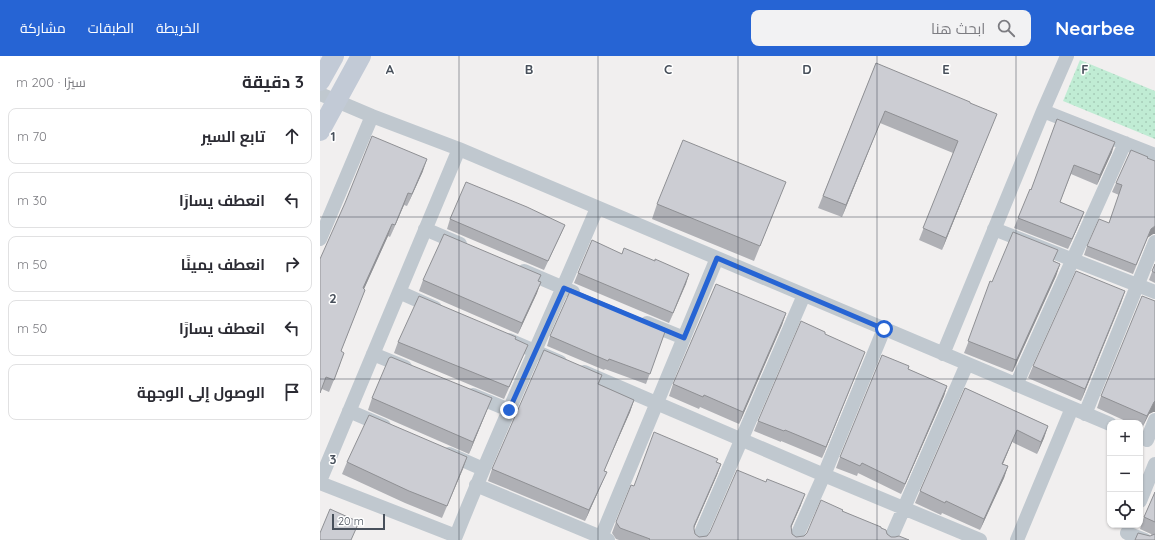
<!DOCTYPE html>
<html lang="ar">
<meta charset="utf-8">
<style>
body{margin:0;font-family:Quicksand,Cairo,sans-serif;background:#f2f2f3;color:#2b2b33;direction:rtl}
.controls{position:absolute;right:12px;bottom:12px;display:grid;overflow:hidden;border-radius:8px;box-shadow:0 1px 3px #0004}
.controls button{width:36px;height:36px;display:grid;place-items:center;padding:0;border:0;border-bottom:1px solid #e1e1e2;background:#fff;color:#2b2b33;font:20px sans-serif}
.scale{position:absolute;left:12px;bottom:10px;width:53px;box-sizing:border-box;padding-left:4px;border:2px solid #48505b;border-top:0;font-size:11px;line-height:14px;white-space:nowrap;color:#48505b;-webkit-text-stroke:3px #fff;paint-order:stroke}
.stop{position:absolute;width:12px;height:12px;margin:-9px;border:3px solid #2664d4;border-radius:50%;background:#fff}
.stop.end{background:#2664d4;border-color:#fff;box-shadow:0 1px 4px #0008}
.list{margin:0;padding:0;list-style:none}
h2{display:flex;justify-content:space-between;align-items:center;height:52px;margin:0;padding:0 16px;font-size:17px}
h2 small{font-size:13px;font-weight:400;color:#7c7c81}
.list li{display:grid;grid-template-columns:26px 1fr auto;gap:12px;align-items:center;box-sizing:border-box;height:56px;margin:0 8px 8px;padding:0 8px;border:1px solid #e1e1e2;border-radius:8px}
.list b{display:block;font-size:15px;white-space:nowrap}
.list em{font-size:13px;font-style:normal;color:#7c7c81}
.icon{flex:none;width:22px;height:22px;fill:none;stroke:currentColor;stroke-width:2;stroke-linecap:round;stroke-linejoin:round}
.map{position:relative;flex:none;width:835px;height:484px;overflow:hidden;direction:ltr}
header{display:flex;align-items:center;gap:24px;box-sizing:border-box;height:56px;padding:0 20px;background:#2664d4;color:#fff}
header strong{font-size:19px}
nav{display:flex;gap:22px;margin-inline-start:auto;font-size:14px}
.search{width:280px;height:36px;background:#f2f2f3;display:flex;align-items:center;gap:10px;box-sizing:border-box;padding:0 14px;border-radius:8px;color:#7c7c81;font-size:15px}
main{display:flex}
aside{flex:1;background:#fff}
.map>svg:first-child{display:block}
</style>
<header>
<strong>Nearbee</strong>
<div class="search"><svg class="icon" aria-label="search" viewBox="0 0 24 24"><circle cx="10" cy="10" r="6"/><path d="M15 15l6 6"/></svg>ابحث هنا</div>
<nav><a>الخريطة</a><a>الطبقات</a><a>مشاركة</a></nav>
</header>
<main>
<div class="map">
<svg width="835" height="484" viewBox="0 0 835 484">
<defs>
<pattern id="grass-dots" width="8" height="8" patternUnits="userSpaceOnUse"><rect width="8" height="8" fill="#c0ecd4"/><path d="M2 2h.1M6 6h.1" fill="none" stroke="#a6ccb8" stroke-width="1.8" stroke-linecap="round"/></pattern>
</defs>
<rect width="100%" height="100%" fill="#f1efef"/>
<!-- grass -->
<path fill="url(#grass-dots)" d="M760,4L835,35V83L743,45Z"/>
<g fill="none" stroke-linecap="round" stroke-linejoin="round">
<!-- street -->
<path stroke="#c0c8cf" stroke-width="14" d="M0,38L52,60L139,93L790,368
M723,55L835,99
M105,173L140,188
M674,173L835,236
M0,183L52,60
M204,215L253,236
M79,236L115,252
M327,267L364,282
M189,284L240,306
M53,298L85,311
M623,298L723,55L747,0
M264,316L504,419L660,484
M696,329L753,203L805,87
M153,339L189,354
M29,355L64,370
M765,358L835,186
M827,384L835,364
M129,398L163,413
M0,425L139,93
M0,427L136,480C180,369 231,262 277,152
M156,429L288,484
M820,445L835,408
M807,477L825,484
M280,484L397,202
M378,484L484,239
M475,484L504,419L564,273
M570,484L647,308
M697,484L752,352"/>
<!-- secondary -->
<path stroke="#c2cad6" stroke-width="20" d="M0,25L14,0
M0,75L41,0"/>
</g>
<!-- wall -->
<path fill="#afb0b5" d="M556,7L672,70L622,194L599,184L633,97L560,67L522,161L498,152Z
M737,63L792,96L777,129L751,118L740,146L764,156L760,166L748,193L694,172L698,162L711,134Z
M827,102L833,178L827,182L813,218L764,199L767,190L789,167L799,139L792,136L796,127Z
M103,115L87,150L84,149L70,181L68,180L44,233L45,234L21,295L20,309L9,336L2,333L0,203Z
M460,141L434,205L332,163L337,148Z
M130,163L245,169L241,178L224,214L127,173Z
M302,198L335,205L369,218L349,267L254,227L258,217Z
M734,205L740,208L736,220L693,315L692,316L644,297L672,226Z
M835,208V227L829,224Z
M103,224L219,225L217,237L198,278L99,235Z
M805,235L761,345L708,322L713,310Z
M835,245V356H833L829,358L822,372L820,371V367H810L777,352L781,340Z
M466,257L462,269L419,368L380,351L379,353L349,340L353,328Z
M346,273L326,328L285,313L284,314L227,290L230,280Z
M505,278L541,306L502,402L461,385V386L434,375L438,365Z
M195,283L208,289L203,300L184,343L74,297L78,286Z
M588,313L627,330L624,340L581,438L538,417L537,420L516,412L520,401Z
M282,319L279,328L314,344L310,356L284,415L282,427L265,465L168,425L172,413Z
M645,332L728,370L724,382L717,398L692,386L683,408L688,410L684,422L660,474L622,457L621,459L595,447L600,435Z
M52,342H172L149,398L48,354Z
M147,401L122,462L85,447L22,418L27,406Z
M396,406L401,408L397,419L374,472L375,478L379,481L387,480L481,449L471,471L472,478L476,481L484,480L522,455L561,472L571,481L589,484H299L296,483L292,477L296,466L314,430Z
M835,436V484L830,480H832L831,478L820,473L824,461Z"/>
<!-- shaded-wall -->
<path fill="#8f9094" d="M565,55L560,67L522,161L526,149Z
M677,58L672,70L622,194L626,182Z
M795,86L792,96L777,129L780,119Z
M107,103L103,115L87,150L92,138Z
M88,137L84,149L70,181L75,169Z
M764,156L760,166L748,193L752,183Z
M72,168L68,180L39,244L43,232Z
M835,170V178H833L827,182L813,218L831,173Z
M740,208L736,220L693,315L692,316L696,304Z
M369,218L366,228L349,267L353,257Z
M221,226L217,237L198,278L202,267Z
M805,235L801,247L761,345L765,333Z
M466,257L462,269L419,368L423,356Z
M545,296L541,306L502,402L506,391Z
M627,330L624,340L581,438L585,428Z
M172,342L167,354L149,398L153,386Z
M314,344L310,356L279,426L284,415Z
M835,345V356H833L829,358L822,372L827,360L834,346Z
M728,370L724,382L717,398L721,386Z
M697,374L692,386L678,419L682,408Z
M147,401L143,413L122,462L127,450Z
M401,408L397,419L370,481L374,470Z
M688,410L684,422L660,474L664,463Z
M287,416L282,427L265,465L269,454Z
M485,438L481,449L467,481L471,470Z"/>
<!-- building -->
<path fill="#cccdd3" stroke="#8f9094" d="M556,7L650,46V47L677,58L626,182L603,172L638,85L565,55L526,149L503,140Z
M737,63L795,86L780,119L754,109L740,146L764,156L752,183L698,162L710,133L711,134Z
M52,80L107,103L92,138L88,137L75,169L72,168L43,232L45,234L21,295L24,297L14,324L6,321L0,337V203L25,147Z
M363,84L466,126L440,190L337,148Z
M811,94L828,101L827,102L835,105V170L831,173L816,209L767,190L779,163L789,167L802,129L796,127Z
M146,126L207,151L245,169L228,205L130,163Z
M693,176L738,194L733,205L740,208L697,303L696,304L648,285L670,225L672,226Z
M124,178L221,219L218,225L221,226L202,267L103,224Z
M272,184L302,198L304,192L335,205V203L369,218L353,257L258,217Z
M835,208V217L832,215Z
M756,215L805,235L765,333L713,310Z
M396,228L466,257L423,356L384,339L383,341L353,328Z
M251,233L346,273L330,318L289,303L288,305L230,280Z
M99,240L196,281L195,283L208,289L189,331L78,286Z
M822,240L835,245V345L834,346L827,360L781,340Z
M481,265L505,276V278L545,296L506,391L465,374L464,375L438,365Z
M224,294L282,319L278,328L314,344L284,415L287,416L269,454L172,413Z
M562,299L589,310L588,313L627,330L585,428L542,407L540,410L520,401Z
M71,301L172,342L153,386L52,342L69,302Z
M645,332L728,370L721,386L697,374L682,408L688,410L664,463L626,445L625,447L600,435Z
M49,359L147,401L127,450L89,435L27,406Z
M334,376L398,403L396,406L401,408L374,470V473L375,478L379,481L387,480L390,476L417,414L446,426L447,423L485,438L471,470L472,478L476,481L484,480L487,477L501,444L523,454L522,455L561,471V472L566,474L567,478L571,481H575L579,480L589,484H329L330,483L300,472L296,466L311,429L314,430Z
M835,436V466L824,461Z
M10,453L39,466L31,484H0V477Z
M818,477L830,480L835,478V484H815Z"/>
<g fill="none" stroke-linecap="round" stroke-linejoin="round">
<!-- route -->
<path stroke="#2664d4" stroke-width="5" d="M189,354L244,232L364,282L397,202L564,273"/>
</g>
<!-- grid -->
<path fill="none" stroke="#48505b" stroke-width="1" stroke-opacity="0.55" d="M139,0V484M278,0V484M418,0V484M557,0V484M696,0V484M0,161H835M0,323H835"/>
<g font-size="13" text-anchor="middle" font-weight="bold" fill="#48505b" stroke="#fff" stroke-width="3" stroke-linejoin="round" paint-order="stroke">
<text x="70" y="18">A</text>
<text x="209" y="18">B</text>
<text x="348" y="18">C</text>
<text x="487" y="18">D</text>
<text x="626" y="18">E</text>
<text x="765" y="18">F</text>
<text x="13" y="85">1</text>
<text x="13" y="247">2</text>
<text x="13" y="408">3</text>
</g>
</svg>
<div class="controls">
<button>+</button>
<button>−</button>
<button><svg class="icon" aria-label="locate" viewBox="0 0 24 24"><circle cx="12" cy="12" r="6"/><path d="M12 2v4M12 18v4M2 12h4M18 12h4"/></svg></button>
</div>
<div class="scale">20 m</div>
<div class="stop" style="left:564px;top:273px"></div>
<div class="stop end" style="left:189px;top:354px"></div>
</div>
<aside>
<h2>3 دقيقة<small>سيرًا · 200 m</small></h2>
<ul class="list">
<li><svg class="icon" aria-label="ahead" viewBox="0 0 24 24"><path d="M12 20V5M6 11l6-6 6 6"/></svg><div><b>تابع السير</b></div><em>70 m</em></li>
<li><svg class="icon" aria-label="left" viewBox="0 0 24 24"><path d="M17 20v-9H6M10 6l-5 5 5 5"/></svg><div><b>انعطف يسارًا</b></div><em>30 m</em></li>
<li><svg class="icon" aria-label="right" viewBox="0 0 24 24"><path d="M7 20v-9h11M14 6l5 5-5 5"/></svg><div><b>انعطف يمينًا</b></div><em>50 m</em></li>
<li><svg class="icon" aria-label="left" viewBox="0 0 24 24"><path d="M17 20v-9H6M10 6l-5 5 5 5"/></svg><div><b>انعطف يسارًا</b></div><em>50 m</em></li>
<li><svg class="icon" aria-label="arrive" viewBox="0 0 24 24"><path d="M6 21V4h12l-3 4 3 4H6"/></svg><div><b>الوصول إلى الوجهة</b></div></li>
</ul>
</aside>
</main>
